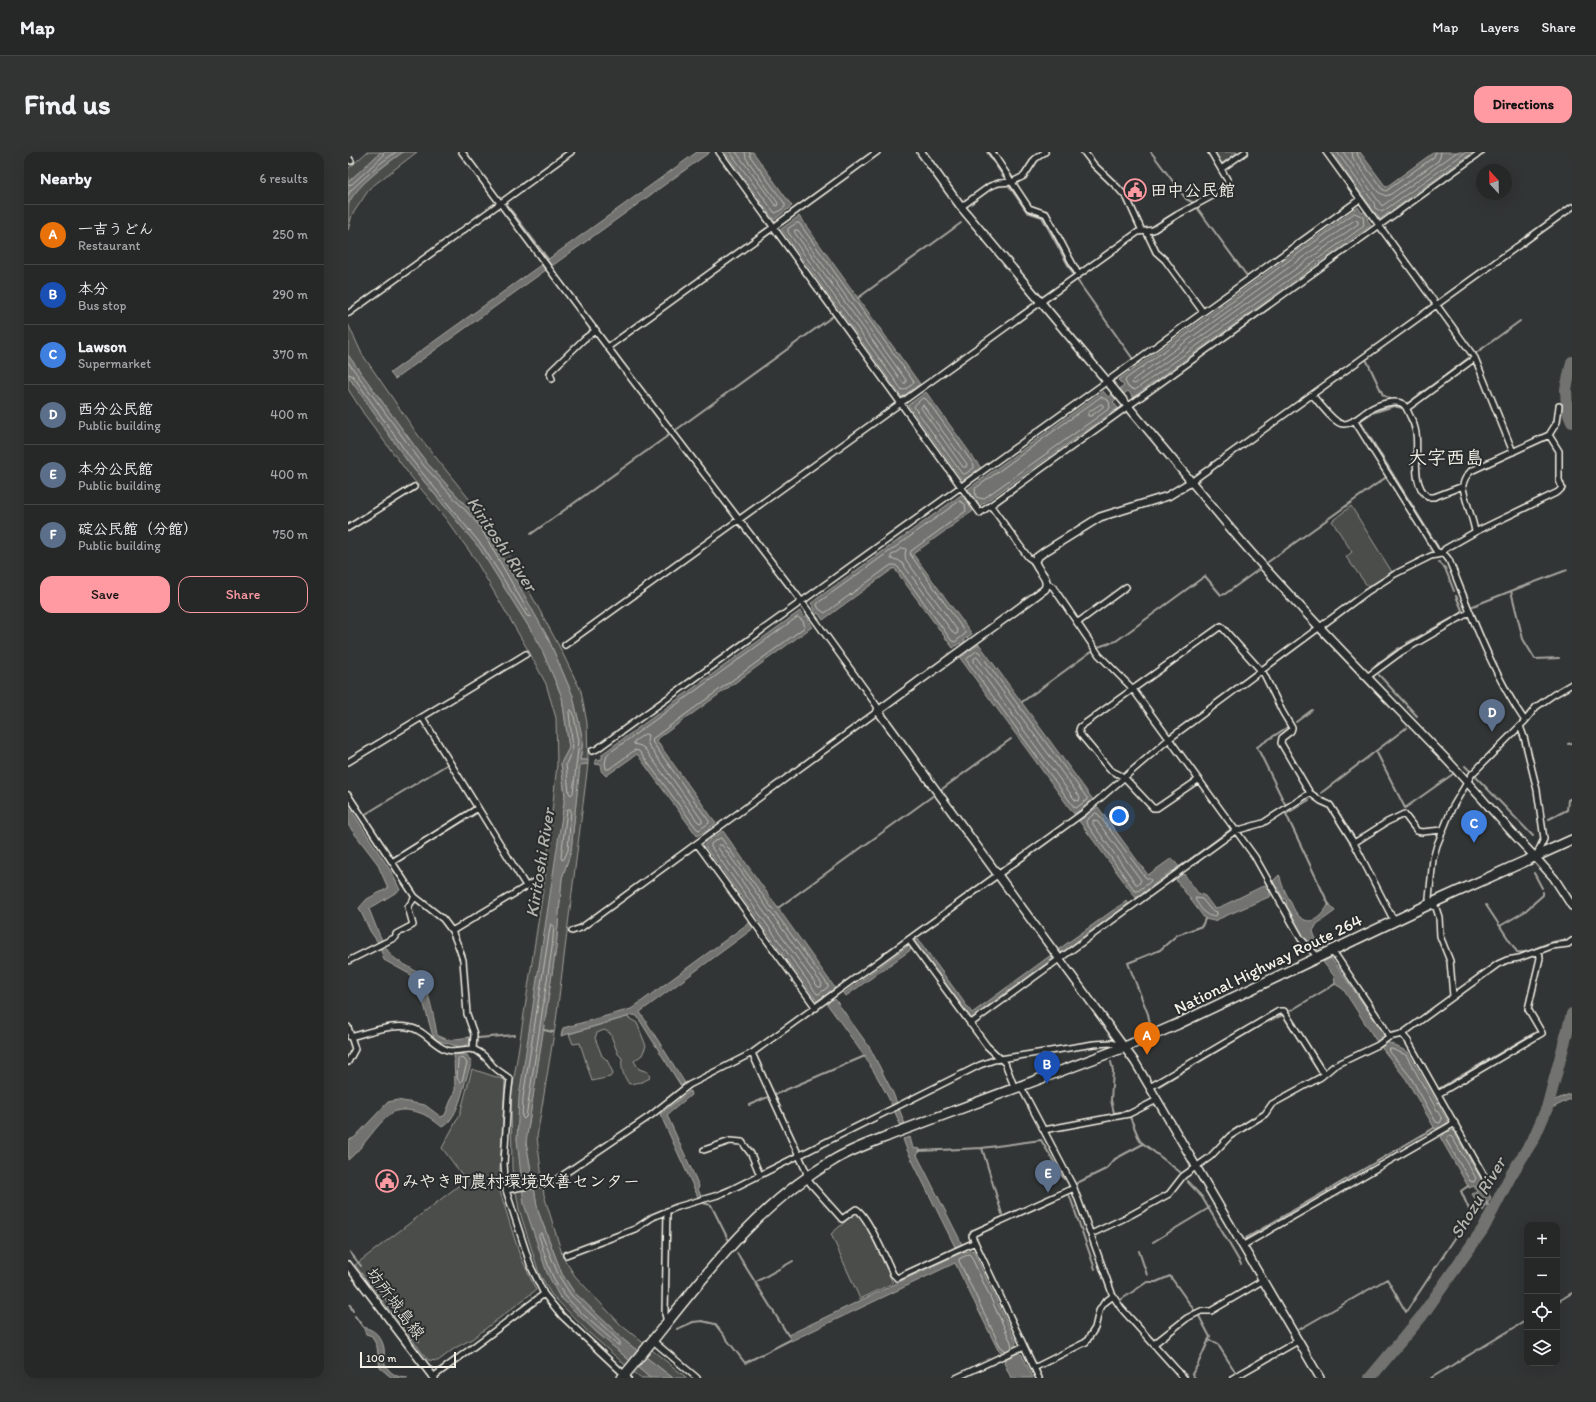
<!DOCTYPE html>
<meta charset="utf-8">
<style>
body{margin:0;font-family:Itim,"Klee One",sans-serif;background:#323434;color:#f1f3f6}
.controls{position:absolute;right:12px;bottom:12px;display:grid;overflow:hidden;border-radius:8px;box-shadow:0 4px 16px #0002}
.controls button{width:36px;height:36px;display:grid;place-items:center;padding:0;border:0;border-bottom:1px solid #424445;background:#262828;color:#f1f3f6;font:20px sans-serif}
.compass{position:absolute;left:1128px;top:12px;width:36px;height:36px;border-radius:50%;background:#262828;box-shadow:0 4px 16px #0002;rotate:338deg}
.scale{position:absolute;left:12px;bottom:10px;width:96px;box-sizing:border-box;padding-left:4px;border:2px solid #f4f1e8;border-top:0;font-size:11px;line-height:14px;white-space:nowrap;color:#f4f1e8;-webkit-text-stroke:3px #2a2d2e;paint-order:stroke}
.you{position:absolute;left:771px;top:664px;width:14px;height:14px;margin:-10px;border:3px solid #fff;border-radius:50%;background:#1a73e8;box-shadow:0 0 0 6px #1a73e833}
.badge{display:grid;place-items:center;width:26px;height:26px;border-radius:50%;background:#ff9aa2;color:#fff;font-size:13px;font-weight:700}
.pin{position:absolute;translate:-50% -33px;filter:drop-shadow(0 1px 2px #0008)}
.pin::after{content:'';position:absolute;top:21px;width:14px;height:12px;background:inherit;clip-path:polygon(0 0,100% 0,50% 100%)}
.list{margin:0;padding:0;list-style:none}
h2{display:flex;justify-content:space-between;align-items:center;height:52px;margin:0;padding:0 16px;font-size:17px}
h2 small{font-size:13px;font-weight:400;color:#a4a6a8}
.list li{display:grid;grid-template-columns:26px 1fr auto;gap:12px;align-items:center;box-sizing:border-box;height:60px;padding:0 16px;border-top:1px solid #424445}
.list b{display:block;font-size:15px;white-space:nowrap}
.list p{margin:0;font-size:13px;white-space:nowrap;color:#a4a6a8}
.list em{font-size:13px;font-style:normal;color:#a4a6a8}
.actions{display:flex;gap:8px;padding:12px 16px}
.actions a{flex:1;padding:9px 0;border:1px solid #ff9aa2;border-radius:12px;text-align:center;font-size:14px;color:#ff9aa2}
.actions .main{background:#ff9aa2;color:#111}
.icon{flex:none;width:22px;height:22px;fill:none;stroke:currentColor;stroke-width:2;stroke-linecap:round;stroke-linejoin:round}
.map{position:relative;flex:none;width:1224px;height:1226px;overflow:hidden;border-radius:12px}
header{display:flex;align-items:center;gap:24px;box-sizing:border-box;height:56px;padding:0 20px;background:#262828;border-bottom:1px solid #424445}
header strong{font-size:19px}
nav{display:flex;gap:22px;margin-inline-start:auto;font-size:14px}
.intro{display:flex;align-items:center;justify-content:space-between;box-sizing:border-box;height:96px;padding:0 24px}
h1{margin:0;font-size:28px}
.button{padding:10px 18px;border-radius:12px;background:#ff9aa2;color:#111;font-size:14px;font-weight:700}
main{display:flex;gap:24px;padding:0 24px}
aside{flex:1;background:#262828;border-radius:12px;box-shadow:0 4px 16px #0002}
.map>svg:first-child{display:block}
</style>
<header>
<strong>Map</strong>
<nav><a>Map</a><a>Layers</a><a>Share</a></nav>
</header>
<div class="intro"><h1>Find us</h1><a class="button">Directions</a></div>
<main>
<aside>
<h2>Nearby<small>6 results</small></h2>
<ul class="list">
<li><span class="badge" style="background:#e8710a">A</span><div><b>一吉うどん</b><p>Restaurant</p></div><em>250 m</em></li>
<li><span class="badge" style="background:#1a4fb4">B</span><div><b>本分</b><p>Bus stop</p></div><em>290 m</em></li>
<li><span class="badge" style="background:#3f7fe0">C</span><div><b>Lawson</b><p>Supermarket</p></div><em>370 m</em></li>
<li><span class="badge" style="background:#5c6f8a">D</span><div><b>西分公民館</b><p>Public building</p></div><em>400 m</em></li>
<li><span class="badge" style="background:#5c6f8a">E</span><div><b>本分公民館</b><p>Public building</p></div><em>400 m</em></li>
<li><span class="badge" style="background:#5c6f8a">F</span><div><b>碇公民館（分館）</b><p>Public building</p></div><em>750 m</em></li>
</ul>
<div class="actions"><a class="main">Save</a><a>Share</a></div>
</aside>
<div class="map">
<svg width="1224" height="1226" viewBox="0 0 1224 1226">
<rect width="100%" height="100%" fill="#323535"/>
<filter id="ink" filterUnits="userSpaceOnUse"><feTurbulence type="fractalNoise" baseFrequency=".025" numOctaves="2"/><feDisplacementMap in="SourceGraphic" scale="8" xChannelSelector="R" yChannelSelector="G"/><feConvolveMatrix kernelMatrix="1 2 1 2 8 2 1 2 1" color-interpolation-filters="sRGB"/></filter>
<g filter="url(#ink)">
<!-- green -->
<path fill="#4b4d4c" stroke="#a09f9a" d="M19,0H33L0,30V17Z
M55,0H69L22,36L4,63L0,78C0,70 0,58 1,50C8,34 40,11 55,0Z
M866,0H890L873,12Z
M0,172L14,202L70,283L153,387L211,494L233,539L239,571L240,608H232L235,589L225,544L200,486L134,371L79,311L0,203Z
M0,224L60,310L132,397L191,491L214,545L221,596L213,611L217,644L169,987L211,1143L246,1178L302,1226H292L241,1181L203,1142L191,1121L171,1057L164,1017L163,946L198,719L209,612L208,566L198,532L180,498L125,404L97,366L60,321L16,262L0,237Z
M1003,354L1044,420L1020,435L998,405L1004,400L984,369Z
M232,612H240L208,869L189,985L196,1043L215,1105L227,1124L273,1173L339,1226H325L277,1189L226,1140L214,1122L190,1059L178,990L208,796L214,726L223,699Z
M279,865L289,871L298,894L294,903L286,909L291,917L300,920L302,926L294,930L281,932C275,923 273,917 274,906L270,902L262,881L256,878L249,881L247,886L254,904L259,908L265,921L262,925L244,929L232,891L225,892L221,882Z
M124,917L157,928L151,1036L171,1101L188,1138L124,1187L107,1196L90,1209L80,1208L7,1113L118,1028L94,996L112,962Z
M508,1060L518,1072L545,1131L512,1147L483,1082Z"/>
<!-- water -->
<path fill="#727370" stroke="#a6a5a0" d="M33,0H55C35,14 12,30 0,52V30Z
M349,0H362L204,114L199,108Z
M377,0H405L444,54L426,68Z
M984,0H1012L1038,35L1086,0H1125L1032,67L1028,61L1027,62L1019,67L1023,73L785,245L780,239L765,250L770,256L632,354L628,349L621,354L625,359L565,402L624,482L616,488L623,498L631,492L746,649L738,654L742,660L750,655L800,723L824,706L831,715L828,716L834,723L836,722L850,741L857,744L866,756L872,755L917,733L919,736L926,732L925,729L931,723L932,724C933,732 937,739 941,747C944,752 946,759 950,763C963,777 975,763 981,751L987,759L969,772L965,779L967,785L977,796L969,800L955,786L939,755L938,748L935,746L929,735L921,740L923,744L866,769L857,767L828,728L830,726L824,719L788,746L731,669L739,663L734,657L726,662L612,506L619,501L612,491L605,496L546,416L475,468L470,461L460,468L464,475L308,588L368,671L360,677L366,685L375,679L487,836L480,841L485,848L487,847L522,896L545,941L557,972L552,973C536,928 507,891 479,852L481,851L476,844L469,849L356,693L363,687L358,679L349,684L289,602L258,624L253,619L254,613L247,612V608L254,607V602L452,459L457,465L467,458L463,451L613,343L617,348L624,343L620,337L755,239L760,245L776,234L770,228L1010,55L1014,61L1023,55Z
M451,64L572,232L554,245L433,77Z
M194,112L198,118L47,227L42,221Z
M0,203L79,311L134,371L174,439L200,486L225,544L235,589L232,608H240V612L232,613L223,699L214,726L208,796L178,990L190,1059L214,1122L226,1140L277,1189L325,1226H302L246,1178L211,1144L199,1121L176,1052L169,987L171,945L217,644L213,611L221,596L214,545L191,491L132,397L60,310L0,224Z
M578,240L633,316L615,329L560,253Z
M0,653L44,721L52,738L21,757C26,769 35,795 44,804C51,811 62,814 70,821C79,830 87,869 89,883L100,888L122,885V892L112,895L88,888L84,881L70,831L63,823L36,808L31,792L22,779L11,756L19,747L40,736L29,711L0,673Z
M778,749L781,752L714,801L711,797Z
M402,770L406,776L292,860L337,931L333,934L289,864L285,863L213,884L215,876L283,857Z
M570,787L624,861L703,803L705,807L623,867L566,789Z
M561,793L564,797L498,844L496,841Z
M983,806L1033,877L1039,890L1060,900L1100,970L1096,973L1100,980L1105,978L1134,1029L1130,1032L1133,1037L1137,1035L1143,1046L1135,1059L1124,1042L1129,1040L1126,1034L1121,1036L1092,985L1096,983L1092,975L1087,977L1058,927L1029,890L995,837L987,832L986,824L975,810Z
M106,902L119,903L124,911C115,929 113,965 94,975C89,971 83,966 77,963C69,959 52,955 44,961C27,973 17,994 0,1008V988L6,986L40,950L49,948L77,953L93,965L97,963L107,938Z
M342,939L343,943L319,963L351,1034L350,1037L353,1044L352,1045H350L312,962Z
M1224,941V946L1204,956L1207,948Z
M562,985L565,996L572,997V1000L569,1003L614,1092L613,1093L616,1100L625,1098L668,1190C667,1195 669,1200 674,1203L685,1226H663L656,1211L657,1207L654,1200L650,1198L607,1111L443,1189L440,1183L612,1101L609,1094L607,1095L559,998L555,987Z
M15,1175C26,1177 34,1185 36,1196C37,1201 35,1207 37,1212C41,1221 50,1226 60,1226H44L32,1216L29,1195L24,1184L18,1182Z"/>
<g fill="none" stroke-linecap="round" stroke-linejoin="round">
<!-- shore -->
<path stroke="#c0bfb8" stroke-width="1" d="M382,0L426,60L428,61L437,55V52L402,4V0
M388,0L427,53L429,54L430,51L398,6L397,0
M989,0L1026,51L1027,56L1034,60L1118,0
M995,0L1034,54L1109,0
M1004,0L1005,6L1030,40L1038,44L1043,42L1090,9L1092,5L1093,0
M1009,0L1010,4L1034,37L1038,39L1086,5L1088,0
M0,33L4,32L34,5L36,0
M0,43L3,38L34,10L48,0
M1007,61L1015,65L1016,74L787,238L780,235L777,229L778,227Z
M1007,68L1010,69V72L787,232L784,231L785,228Z
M449,71H451L566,230L565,232L556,238H554L440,80V77Z
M447,78H450L558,228V231H555L447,81Z
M0,210L76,314L131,373L182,463V465L179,464L135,395L63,307L5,224L0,222
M753,245L761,249L762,256L635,347L628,345L627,337Z
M575,246L578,247L626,313V316L617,322H614L566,255L567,253Z
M753,252L755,253V255L743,264H740V261Z
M575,253L619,312L618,315H615L573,256Z
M612,349L617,352L618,359L563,399L562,402L617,480V482L607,490L604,489L550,415L547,413H543L477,461L471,457L469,453L470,451Z
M555,396L558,397L557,403L558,408L610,479L609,482H606L554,411L550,408L543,407V404Z
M450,465L455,469L457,475L304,587L305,591L361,669V671L351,678L349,677L291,599L287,598L261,617H258L257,611L259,603Z
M629,499L631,500L739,646V648L728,656L726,655L619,509V507Z
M629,505L732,645L731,649L727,648L626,510V507Z
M223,558L225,560L231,589L225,641L223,643L221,641L218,612L225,596L221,560Z
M297,582L300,583L299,589L301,594L354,668V671L350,670L297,597L293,594L286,592V590Z
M222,657L223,659L220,698L216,707L214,708L213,705L219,658Z
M748,661L750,662L797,725L803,728L802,730L790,739H787L738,671V669Z
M746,668L749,669L793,728L791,732H788L745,672Z
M373,686L480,833V835L471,842H469L363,695V692Z
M371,693H374L474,832L473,835H470L370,696Z
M848,746L854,747L863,758L869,760V763C859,768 853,756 848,749Z
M203,772L206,774L204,796L178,965L176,967L174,965L175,946Z
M1042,897H1044L1058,903L1094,967L1092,971L1088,970L1062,924L1042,900Z
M111,906L116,907L119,911L114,929L112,930L109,926L110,908Z
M1101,984L1104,985L1128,1026L1126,1030L1122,1029L1098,988Z
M193,1081L211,1124L223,1143L272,1190V1193H270C253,1178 229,1159 215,1141C202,1125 197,1103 191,1084Z
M658,1199L652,1194L611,1109V1107L621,1102L623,1104L663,1190L664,1196"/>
<!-- stream -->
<path stroke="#a6a5a0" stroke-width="2" d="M639,0L657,27
M803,0L838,47L846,51
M661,34L679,60L694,65L725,122
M159,53L200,107
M850,57L899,124
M729,128L785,207
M510,146L613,71
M1128,201L1172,169
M1019,209L1035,243L1044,248
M1059,252L1122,205
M1054,256L1046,254L1024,261L1012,269L1090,395
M328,278L492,159
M183,382L321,283
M920,410L1037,326
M1091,410L1097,416L1106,439
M1125,454L1163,439
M1079,480L1115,460L1108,444
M1059,491L1074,483
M750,495L768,489L857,424L873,443L877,442L910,418
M1211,506L1187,507L1175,487L1163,439L1219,418
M1024,516L1051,496
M1031,523L1069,564
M674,550L744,499
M948,570L964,558
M1220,592L1224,591
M1028,599L1057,656L1105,622
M1117,614L1121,618
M1127,624L1185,684
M594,637L663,587
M973,641L1058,576
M961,648L938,662L981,753
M937,652L909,595L938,576
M16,663L100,612
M1201,667L1219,658L1220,648L1224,646
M77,692L129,661
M831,715L833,714L882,678
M1186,721L1194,736
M1138,753L1169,800C1183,803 1200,787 1217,788
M430,756L586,643
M1152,774L1176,760L1195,743V740
M942,859L987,832
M803,877L800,862L780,811L812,798L829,783L854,774L857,767
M196,878L205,880
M130,886L166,883
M763,910L765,919L763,948L766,961L779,959
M811,934L920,869L935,863
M1092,936L1188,880
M428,942L517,904
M401,953L420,945
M782,965L792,989L832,1020
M634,996L654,1062
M571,999L634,996L693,988L716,1027
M839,1029L854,1045L893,1112
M729,1031L758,1017L767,1007L795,992
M721,1042L747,1117
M1138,1050L1144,1059
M355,1051L363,1053L380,1087
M898,1086L1086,976
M805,1090L861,1056
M791,1099L799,1123
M2,1100L13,1114
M389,1101L440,1183
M25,1130L48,1160
M408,1130L445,1109
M771,1149L799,1130H808L822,1124L846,1158
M1209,1150L1224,1141
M2,1153L5,1159
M7,1164L15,1175
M61,1176L71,1189
M329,1177L345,1170L354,1169L367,1172L397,1211L442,1188
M952,1177L1039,1127L1058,1160L1123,1062L1113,1039L1120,1034
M860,1188L869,1191L888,1221
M847,1226L844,1222L849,1214L862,1185L851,1164
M1083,1226L1179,1168"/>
<!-- river -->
<path stroke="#727370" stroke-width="12" d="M1224,210L1218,237L1219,258L1224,270
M1022,1226L1073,1165L1135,1077L1163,1023L1186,986L1199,956L1224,862"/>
<!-- minor casing -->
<g stroke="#f4f1e8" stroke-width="8">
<path id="minor" d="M114,0L273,213L454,450L529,554L530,559L233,776L224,779
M371,0L632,361L1133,0
M644,0L681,56L698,62L730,122
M736,0L746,13L769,35L779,46L794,79
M978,0L1127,206L1165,300
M0,5L3,9
M873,17L897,0
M613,55L642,34L651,31L664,30L676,24L687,7L697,0
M798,79L808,100L817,108L855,160
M1,161L223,0
M260,195L529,0
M204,227L202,222L203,219L236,187L248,178
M964,243C971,250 986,272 995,272C1004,273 1014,262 1021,258C1029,253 1049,246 1056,253C1059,256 1060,260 1062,264C1065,269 1067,275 1068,281C1071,301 1062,331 1080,345H1086L1115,334
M1059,256L1127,206
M1006,268L1088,399L1098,404L1101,408C1123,462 1144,521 1177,569
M843,330L1224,55
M643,354L680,405L687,410
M0,376L66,335
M1127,380C1126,368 1114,341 1115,333C1116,327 1119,323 1123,319L1201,283L1209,270L1211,254
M700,432L705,435L751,503L784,536L907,705L953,787L970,805
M729,471L778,435
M217,493L790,80L805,78L829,63L879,36L880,29L863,0
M1019,525L1053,500L1122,460
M74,565L178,734
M1172,574L1176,585L1189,638L1196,687L1188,704
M244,599L249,597L1012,47
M0,610L178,502
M850,628L809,656H805L776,625L762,618L732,582L731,578L732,575L873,474L916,522L934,559L944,576L943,579L934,586L933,591L962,641L973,649L982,653L1006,691L1039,670L1056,662L1069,679L1074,680L1094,678
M0,643L67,745L95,767L104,779L111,796L115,808L119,862L126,882L125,898
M1006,691L1046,769
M349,692L468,856
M44,710L130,656
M104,779L189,728L192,727
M561,788L639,894L657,911L667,937
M982,799L989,805L1036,875L1041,885
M0,809L48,785V782L65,773L60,755L67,745
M1105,844L1102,809L1092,784L1091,765L1088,756L1082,752L1081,746L1085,707L1089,693L1104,656L1124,622L1177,569L1188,555L1205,543L1224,532
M622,872L887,679L915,671L962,641
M0,875L7,897L0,910
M1054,882L1060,889L1139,1029
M2,885C22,880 53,868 71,879C80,884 88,894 99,898C108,901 119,895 127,898C136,902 139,907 145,914C150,919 157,923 162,927L160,944L156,1012L158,1038L183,1115L196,1142L214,1164L280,1226
M404,901L458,1019L459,1025L462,1031L494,1067L508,1057C519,1062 539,1109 545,1122L549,1126L627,1090
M673,935L726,1036L765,1144L773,1156L836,1226
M802,935L931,859H936L973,918L977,921
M1090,942L1194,881L1180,857L1192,806L1191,799
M696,978L781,962L809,948
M356,998L382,989L394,990L403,1002L412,1023
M158,1038L206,1029L302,964L341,933L404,901L735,661L821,587L1019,440L1047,422L1083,404L1093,402L1097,397L1127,380L1210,340L1214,336L1211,328V299L1201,283
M743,1082L781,1064L821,1042L835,1024L862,1005L882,984L917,962L924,952L973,925L986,914L1030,893L1041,885L1054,882L1150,812L1159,808L1171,806L1204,794L1220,792L1224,789
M894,1094L1107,971
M218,1103L287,1077L305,1065L329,1055L370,1043L382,1038L632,913L646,908L746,892L763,891L776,895
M319,1170L317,1162L319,1059
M304,1188L349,1226
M806,1192L839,1166L853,1159H863L914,1129
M686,1216L738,1190L747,1176L751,1159L756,1151L765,1144
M85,1225L196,1142
M608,1226L676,1194
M691,1226L624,1084L626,1081L726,1036
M885,1226L950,1189"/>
</g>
<!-- tertiary casing -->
<g stroke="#f4f1e8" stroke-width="10">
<path id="tertiary" d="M573,0L613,55L893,389C959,465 1030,536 1099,608C1129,640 1157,674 1187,705
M843,330L820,344L752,365L696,400L688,406L687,410C690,420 702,426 697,437L530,559L787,910L972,1226"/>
</g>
<!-- secondary casing -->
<g stroke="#f4f1e8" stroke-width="10">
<path id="secondary" d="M1187,705L1206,726L1224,754
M0,1113L86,1226"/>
</g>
<!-- trunk casing -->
<g stroke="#f4f1e8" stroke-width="12">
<path id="trunk" d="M274,1226C339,1149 396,1060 486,1008C506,996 528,989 550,980L777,895L830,872L1082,752L1224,688"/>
</g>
<!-- minor -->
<use href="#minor" stroke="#2a2d2e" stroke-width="5"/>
<!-- tertiary -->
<use href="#tertiary" stroke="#2a2d2e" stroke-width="7"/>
<!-- secondary -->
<use href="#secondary" stroke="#2a2d2e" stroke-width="7"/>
<!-- trunk -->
<use href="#trunk" stroke="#2a2d2e" stroke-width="9"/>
</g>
</g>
<!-- icons -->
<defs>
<g id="civic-ring" transform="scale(1.15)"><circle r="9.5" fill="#2a2d2e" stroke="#ff9aa2" stroke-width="1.5"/><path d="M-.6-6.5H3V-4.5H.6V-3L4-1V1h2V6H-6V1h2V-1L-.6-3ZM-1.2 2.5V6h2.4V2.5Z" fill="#ff9aa2"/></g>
</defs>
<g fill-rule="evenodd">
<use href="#civic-ring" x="787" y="38"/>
<use href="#civic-ring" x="39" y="1029"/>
</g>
<g text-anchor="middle" stroke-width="4" stroke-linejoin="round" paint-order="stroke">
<!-- poi labels -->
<g font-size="17" font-weight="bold" fill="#f4f1e8" stroke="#2a2d2e" text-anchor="start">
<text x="802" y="44">田中公民館</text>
<text x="54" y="1035">みやき町農村環境改善センター</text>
</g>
<!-- street labels -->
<g font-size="17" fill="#f4f1e8" stroke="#2a2d2e">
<text transform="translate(920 812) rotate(-26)" y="6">National Highway Route 264</text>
<text transform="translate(48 1151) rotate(53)" y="6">坊所城島線</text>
</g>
<!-- water labels -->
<g font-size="18" font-style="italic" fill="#b3b2ac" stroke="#2a2d2e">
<text transform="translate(154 392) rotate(56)" y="6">Kiritoshi River</text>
<text transform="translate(192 711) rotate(-81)" y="6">Kiritoshi River</text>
<text transform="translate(1130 1046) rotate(-59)" y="6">Shozu River</text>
</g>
<!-- quarter labels -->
<g font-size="19" font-weight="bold" fill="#f4f1e8" stroke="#2a2d2e">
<text x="1098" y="312">大字西島</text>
</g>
</g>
</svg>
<div class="controls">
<button>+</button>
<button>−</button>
<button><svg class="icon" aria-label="locate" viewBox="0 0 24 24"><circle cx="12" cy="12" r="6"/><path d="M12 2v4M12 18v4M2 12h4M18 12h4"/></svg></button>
<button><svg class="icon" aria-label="layers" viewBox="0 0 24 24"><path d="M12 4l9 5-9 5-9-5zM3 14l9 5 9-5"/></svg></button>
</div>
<svg class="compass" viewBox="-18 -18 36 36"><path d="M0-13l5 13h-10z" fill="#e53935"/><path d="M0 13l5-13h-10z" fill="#a4a6a8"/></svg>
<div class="scale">100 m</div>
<div class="you"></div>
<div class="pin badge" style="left:799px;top:903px;background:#e8710a">A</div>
<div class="pin badge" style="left:699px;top:932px;background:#1a4fb4">B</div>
<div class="pin badge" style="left:1126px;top:691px;background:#3f7fe0">C</div>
<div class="pin badge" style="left:1144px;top:580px;background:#5c6f8a">D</div>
<div class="pin badge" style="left:700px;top:1041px;background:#5c6f8a">E</div>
<div class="pin badge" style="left:73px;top:851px;background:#5c6f8a">F</div>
</div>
</main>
